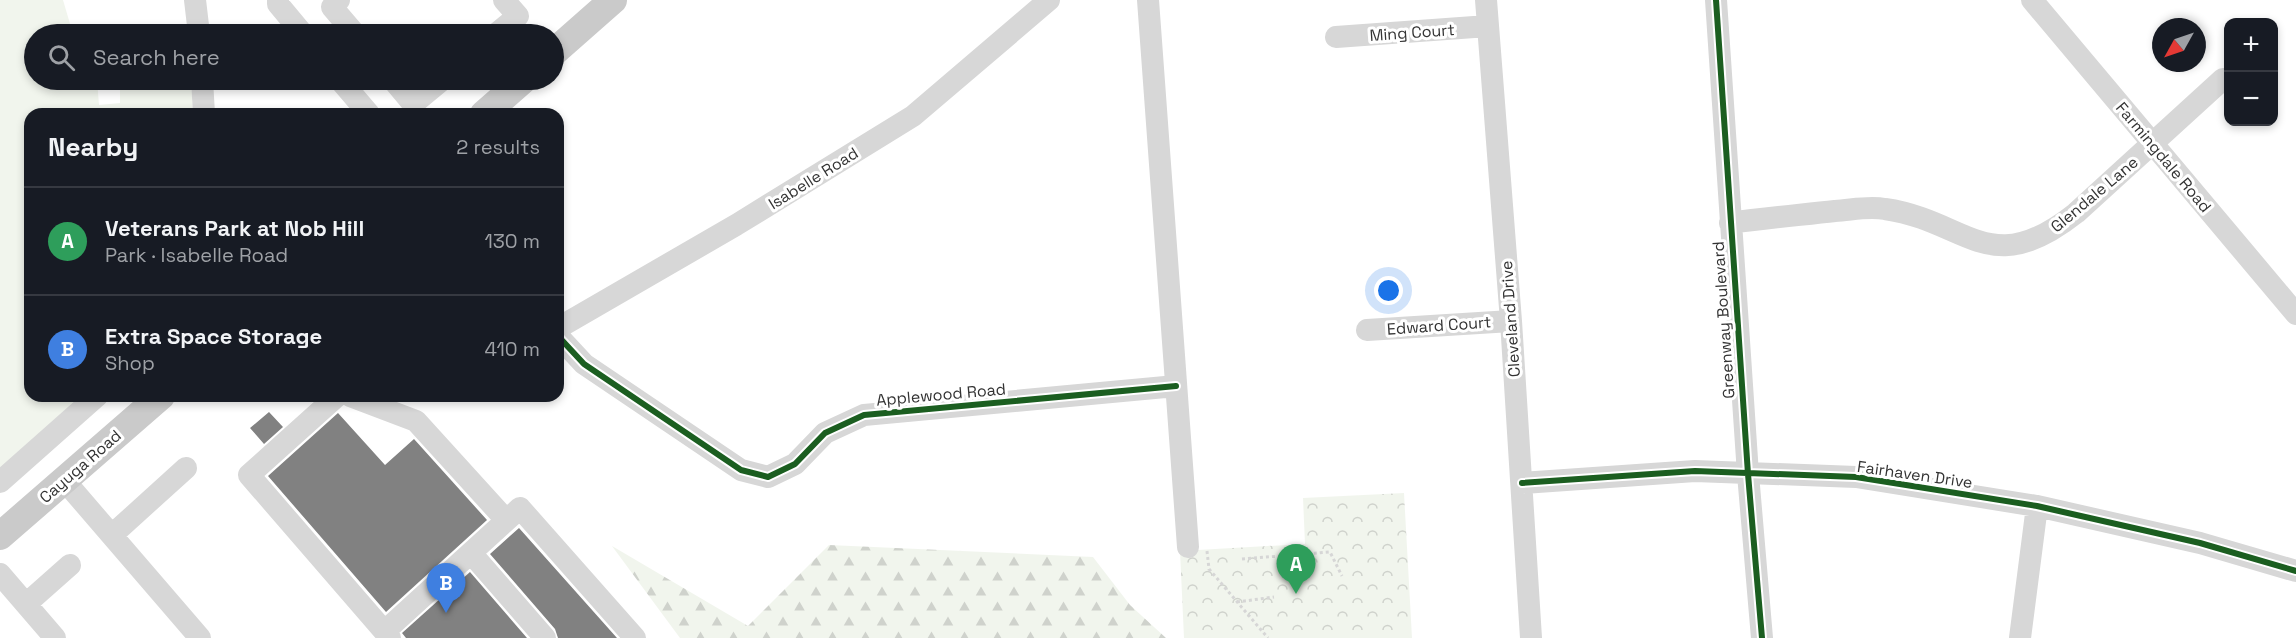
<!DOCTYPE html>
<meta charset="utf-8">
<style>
body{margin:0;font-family:"Space Grotesk",sans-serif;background:#242831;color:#f1f3f6}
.controls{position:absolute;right:18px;top:18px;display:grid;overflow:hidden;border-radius:12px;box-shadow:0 3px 9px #0003}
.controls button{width:54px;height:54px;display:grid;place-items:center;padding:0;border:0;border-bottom:2px solid #363941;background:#171b24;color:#f1f3f6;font:30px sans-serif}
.compass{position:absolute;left:2152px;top:18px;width:54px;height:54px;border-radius:50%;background:#171b24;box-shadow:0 3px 9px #0003;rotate:230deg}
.you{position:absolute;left:1389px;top:291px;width:21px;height:21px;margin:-15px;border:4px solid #fff;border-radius:50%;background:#1a73e8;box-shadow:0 0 0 9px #1a73e833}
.badge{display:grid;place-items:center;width:39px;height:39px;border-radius:50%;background:#8c9099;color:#fff;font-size:20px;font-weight:700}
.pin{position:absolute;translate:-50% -50px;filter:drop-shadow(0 2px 3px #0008)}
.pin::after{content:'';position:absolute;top:32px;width:21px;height:18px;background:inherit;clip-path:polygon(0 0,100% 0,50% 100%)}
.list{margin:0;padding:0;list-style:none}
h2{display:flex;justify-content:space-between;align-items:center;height:78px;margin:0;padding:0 24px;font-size:26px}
h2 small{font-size:20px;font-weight:400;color:#9ea1a6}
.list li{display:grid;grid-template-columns:39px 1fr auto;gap:18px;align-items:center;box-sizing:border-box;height:108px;padding:0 24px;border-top:2px solid #363941}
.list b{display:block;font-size:22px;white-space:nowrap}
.list p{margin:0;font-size:20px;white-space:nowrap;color:#9ea1a6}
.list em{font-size:20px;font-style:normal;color:#9ea1a6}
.icon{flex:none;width:33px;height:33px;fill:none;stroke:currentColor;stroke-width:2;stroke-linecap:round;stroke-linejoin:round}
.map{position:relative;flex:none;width:2296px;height:638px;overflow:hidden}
.search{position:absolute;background:#171b24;box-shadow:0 3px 9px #0003;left:24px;top:24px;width:540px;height:66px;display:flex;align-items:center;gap:15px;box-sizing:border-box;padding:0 21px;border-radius:33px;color:#9ea1a6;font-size:22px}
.panel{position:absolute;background:#171b24;box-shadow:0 3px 9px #0003;left:24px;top:108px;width:540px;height:294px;border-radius:18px}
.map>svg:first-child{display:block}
</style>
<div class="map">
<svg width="2296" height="638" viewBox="0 0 2296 638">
<defs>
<pattern id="forest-firs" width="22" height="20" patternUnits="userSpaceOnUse" patternTransform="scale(1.5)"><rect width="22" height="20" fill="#f1f5ed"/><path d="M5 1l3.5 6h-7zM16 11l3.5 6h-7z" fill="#cfd2cc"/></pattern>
<pattern id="park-crowns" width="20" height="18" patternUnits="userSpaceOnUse" patternTransform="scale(1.5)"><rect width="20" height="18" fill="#f1f5ed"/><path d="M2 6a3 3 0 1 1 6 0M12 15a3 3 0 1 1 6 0" fill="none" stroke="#cfd2cc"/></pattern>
</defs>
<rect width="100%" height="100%" fill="#fff"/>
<!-- grass -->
<path fill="#f1f5ed" d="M0,0H63L73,34H34V80H97L99,105L120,103V89L134,80H191L193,114H30V396H82L0,469Z"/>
<!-- forest -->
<path fill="url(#forest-firs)" d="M829,545L1093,557L1130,605L1166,638H680L612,546L748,626Z"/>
<!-- park -->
<path fill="url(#park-crowns)" d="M1404,493L1412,638H1184L1180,551L1305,544L1303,498Z"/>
<!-- building -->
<path fill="#818181" d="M269,412L283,427L264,444L250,428Z
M338,413L385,465L414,439L487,520L386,612L268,476Z
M519,528L617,638H558L555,629L490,554Z
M470,572L527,638H406L402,633Z"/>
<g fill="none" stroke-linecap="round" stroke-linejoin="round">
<!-- path -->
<path stroke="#d6d6d6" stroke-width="3" stroke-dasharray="3 3" stroke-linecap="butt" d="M1207,551L1209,569L1268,638
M1242,559L1330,552L1342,576
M1237,602L1274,597"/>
<!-- minor -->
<path stroke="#d7d7d7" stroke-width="22" d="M195,0L199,34
M278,0V4L303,34
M339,0L332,7L355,34
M1148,0L1188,547
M1486,0L1511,321L1531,638
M1716,0L1748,474L1762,638
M2032,0L2296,314
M496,34L518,16L504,0
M1336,37L1488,26
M202,80L204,114
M340,80L369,114
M393,80L413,104L442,80
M1730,223C1765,218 1800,215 1835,211C1852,210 1868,206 1885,209C1968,221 1989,282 2076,213L2223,79
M558,328L736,225L913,116L1049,0
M1367,330L1511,321
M558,336L584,364L741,470L768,477L795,464L825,433L864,415L1176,386
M337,396L249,475L390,638
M350,396L416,421L506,520
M64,480L200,638
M0,482L97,396
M1522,483L1695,471L1856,477L2037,506L2200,543L2296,571
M112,535L186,468
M471,553L545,638
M0,574L55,638
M26,604L70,565
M385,631L520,508L635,638
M2020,638L2037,506"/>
<!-- major -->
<path stroke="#cacaca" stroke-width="28" d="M554,52L613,0
M484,114L523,80
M0,536L161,396"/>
<!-- cycleway casing -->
<g stroke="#fff" stroke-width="10">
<path id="cycleway" d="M1716,0L1748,474L1762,638
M558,336L584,364L741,470L768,477L795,464L825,433L864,415L1176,386
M1522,483L1695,471L1856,477L2037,506L2200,543L2296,571"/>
</g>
<!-- cycleway -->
<use href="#cycleway" stroke="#1b5e20" stroke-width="6"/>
</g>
<g text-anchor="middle" stroke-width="6" stroke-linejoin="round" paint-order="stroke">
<!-- street labels -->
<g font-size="16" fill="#333" stroke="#fff">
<text transform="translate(1412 32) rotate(-4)" y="6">Ming Court</text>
<text transform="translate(2164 157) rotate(50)" y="6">Farmingdale Road</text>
<text transform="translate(813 178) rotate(-32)" y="6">Isabelle Road</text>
<text transform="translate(2094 194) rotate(-40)" y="6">Glendale Lane</text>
<text transform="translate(1510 319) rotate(-94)" y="6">Cleveland Drive</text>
<text transform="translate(1723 320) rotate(-94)" y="6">Greenway Boulevard</text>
<text transform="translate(1439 325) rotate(-4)" y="6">Edward Court</text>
<text transform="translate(941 394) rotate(-5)" y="6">Applewood Road</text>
<text transform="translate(80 466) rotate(-41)" y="6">Cayuga Road</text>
<text transform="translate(1915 474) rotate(8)" y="6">Fairhaven Drive</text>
</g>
</g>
</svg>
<div class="controls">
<button>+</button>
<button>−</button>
</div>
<svg class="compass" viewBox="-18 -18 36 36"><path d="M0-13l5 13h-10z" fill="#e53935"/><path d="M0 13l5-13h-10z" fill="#9ea1a6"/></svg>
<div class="you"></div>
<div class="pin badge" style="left:1296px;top:594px;background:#2e9e5b">A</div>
<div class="pin badge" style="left:446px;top:613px;background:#3f7fe0">B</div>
<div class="search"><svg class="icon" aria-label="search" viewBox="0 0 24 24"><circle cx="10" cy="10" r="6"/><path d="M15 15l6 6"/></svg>Search here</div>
<section class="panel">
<h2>Nearby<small>2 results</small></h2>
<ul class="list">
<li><span class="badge" style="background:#2e9e5b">A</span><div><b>Veterans Park at Nob Hill</b><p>Park · Isabelle Road</p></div><em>130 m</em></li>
<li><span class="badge" style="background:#3f7fe0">B</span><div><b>Extra Space Storage</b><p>Shop</p></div><em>410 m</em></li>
</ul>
</section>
</div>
